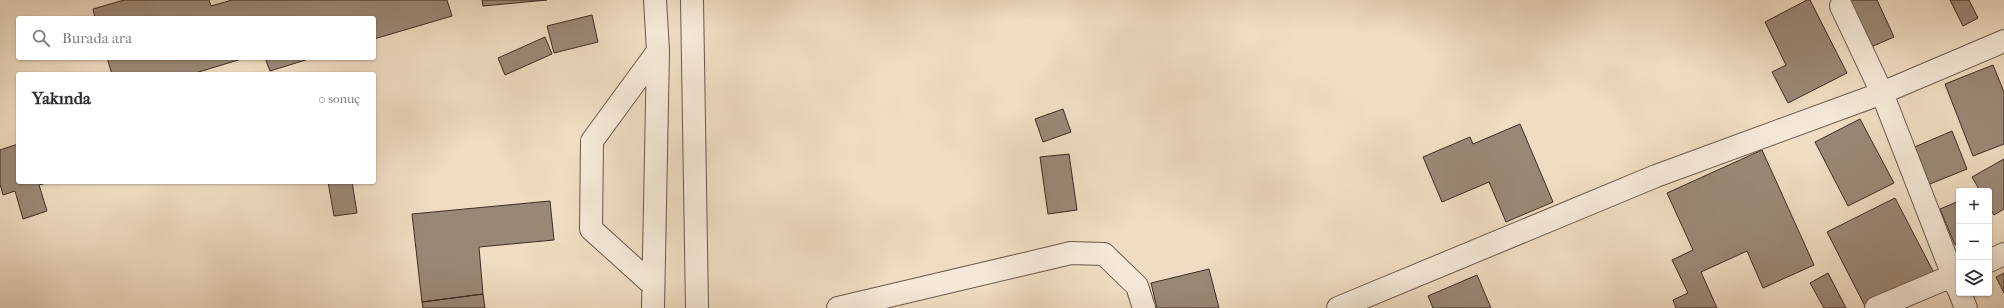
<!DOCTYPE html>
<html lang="tr">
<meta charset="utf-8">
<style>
body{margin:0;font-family:"IM FELL French Canon",serif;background:#f2f2f3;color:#2b2b33}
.controls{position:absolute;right:12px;bottom:12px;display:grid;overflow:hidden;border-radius:4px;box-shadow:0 1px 3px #0004}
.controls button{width:36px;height:36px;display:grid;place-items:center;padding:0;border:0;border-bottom:1px solid #e1e1e2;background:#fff;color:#2b2b33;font:20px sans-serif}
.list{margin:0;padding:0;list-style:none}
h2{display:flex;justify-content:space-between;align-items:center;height:52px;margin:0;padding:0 16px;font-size:17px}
h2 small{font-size:13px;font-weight:400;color:#7c7c81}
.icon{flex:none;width:22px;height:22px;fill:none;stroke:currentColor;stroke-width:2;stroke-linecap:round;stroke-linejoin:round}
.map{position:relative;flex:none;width:2004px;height:308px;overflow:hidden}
.search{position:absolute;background:#fff;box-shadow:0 1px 3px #0004;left:16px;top:16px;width:360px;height:44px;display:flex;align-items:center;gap:10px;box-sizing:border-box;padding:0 14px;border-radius:4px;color:#7c7c81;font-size:15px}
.panel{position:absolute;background:#fff;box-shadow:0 1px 3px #0004;left:16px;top:72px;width:360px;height:112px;border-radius:4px}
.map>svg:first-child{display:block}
</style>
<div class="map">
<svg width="2004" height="308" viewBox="0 0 2004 308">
<rect width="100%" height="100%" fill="#efdcc2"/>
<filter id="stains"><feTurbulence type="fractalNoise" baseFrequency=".005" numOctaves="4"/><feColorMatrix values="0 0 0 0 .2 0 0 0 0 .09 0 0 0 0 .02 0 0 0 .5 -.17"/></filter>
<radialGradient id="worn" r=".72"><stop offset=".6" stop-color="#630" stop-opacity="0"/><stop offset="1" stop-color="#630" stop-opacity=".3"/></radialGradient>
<!-- building -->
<path fill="#9a8876" stroke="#3e2c23" d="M124,0H209L211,6L232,0H447L452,16L374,39V18H95L93,9Z
M482,0H547L483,6Z
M1807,0H1810L1847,73L1788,103L1772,72L1786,65L1765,22Z
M1850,0H1877L1894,37L1871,47Z
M1950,0H1969L1978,18L1963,26Z
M592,15L598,42L554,53L547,26Z
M545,37L552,54L505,75L498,58Z
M107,58H245L192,74H112Z
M265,58H312L270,71Z
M1993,65L2004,92V144L1973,156L1945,84Z
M1063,109L1071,132L1043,142L1035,119Z
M1860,119L1894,183L1848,206L1815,142Z
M1520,124L1553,202L1506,222L1489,182L1442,202L1423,157L1470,137L1473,144Z
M1952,131L1967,169L1925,186L1910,149Z
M18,144V182H50L39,185L47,211L23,219L15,191L3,195L0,184V150Z
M1762,150L1814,265L1763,288L1747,251L1701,272L1717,308H1676L1673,300L1688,293L1672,260L1693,250L1667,193Z
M1069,154L1077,210L1048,214L1040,157Z
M2004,159V209L1994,215L1989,206V191H1980L1972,177Z
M328,182H352L357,213L334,216Z
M1895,198L1934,273L1866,308L1827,232Z
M550,201L554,240L479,247L483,294L422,302L412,214Z
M1959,201V243L1955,245L1940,209Z
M1209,269L1219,308H1157L1151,283Z
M1828,273L1846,308H1824L1810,283Z
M2004,273V293L1996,277Z
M1477,275L1491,308H1433L1428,296Z
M483,294L485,308H423L422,302Z"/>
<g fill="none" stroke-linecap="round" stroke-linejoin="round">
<!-- minor casing -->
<g stroke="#6a584b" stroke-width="24">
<path id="minor" d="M692,0L697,308
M1841,6L1882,93L1959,291
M1989,261L2004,254
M653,285L591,229L592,141L658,51
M1960,293L1966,308
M653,308L658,51L655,0
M838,308L1071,253L1104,254L1137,286L1144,308
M1338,308L1656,176L1877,95L2004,41
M1876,308L1959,273"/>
</g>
<!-- minor -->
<use href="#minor" stroke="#f5e8d7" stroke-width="22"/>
</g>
<rect width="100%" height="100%" filter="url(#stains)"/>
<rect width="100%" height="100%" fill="url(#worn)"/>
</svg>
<div class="controls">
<button>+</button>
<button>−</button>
<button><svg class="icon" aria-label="layers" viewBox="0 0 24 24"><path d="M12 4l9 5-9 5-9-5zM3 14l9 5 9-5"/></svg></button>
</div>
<div class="search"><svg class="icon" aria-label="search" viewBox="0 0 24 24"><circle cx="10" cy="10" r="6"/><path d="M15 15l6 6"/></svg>Burada ara</div>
<section class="panel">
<h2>Yakında<small>0 sonuç</small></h2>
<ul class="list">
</ul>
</section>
</div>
